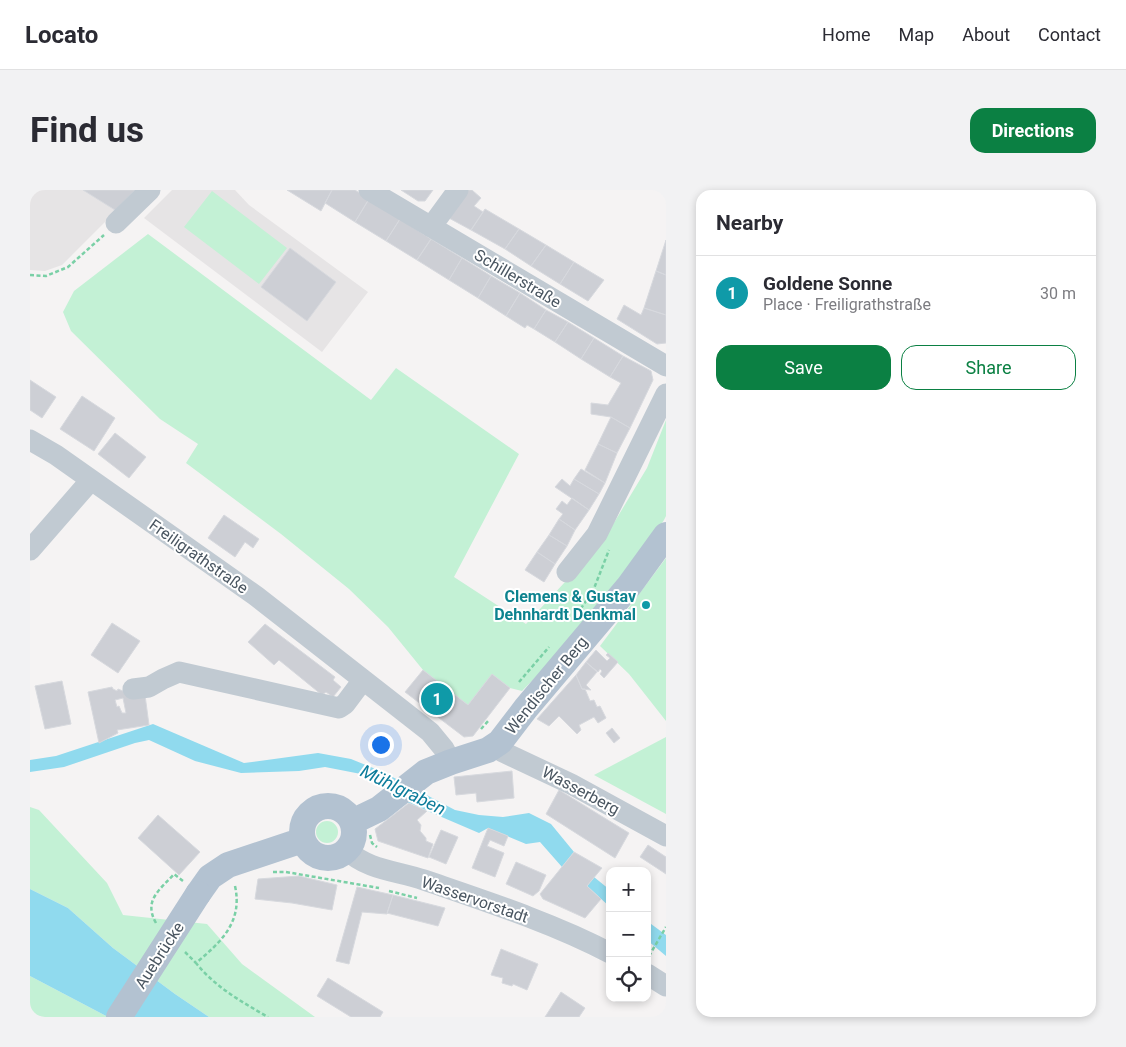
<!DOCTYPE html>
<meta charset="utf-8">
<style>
body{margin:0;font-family:Roboto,sans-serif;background:#f2f2f3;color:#2b2b33}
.controls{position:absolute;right:15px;bottom:15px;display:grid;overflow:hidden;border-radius:10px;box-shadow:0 2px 8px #0003}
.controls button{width:45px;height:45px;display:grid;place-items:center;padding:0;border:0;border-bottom:1px solid #e1e1e2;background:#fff;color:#2b2b33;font:25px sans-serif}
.you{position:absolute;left:350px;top:554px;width:18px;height:18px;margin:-12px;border:4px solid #fff;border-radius:50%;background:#1a73e8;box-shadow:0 0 0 8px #1a73e833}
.badge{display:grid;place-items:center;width:32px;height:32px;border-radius:50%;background:#0b8043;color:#fff;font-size:16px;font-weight:700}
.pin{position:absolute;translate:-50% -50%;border:2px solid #fff;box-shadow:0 1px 5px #0006}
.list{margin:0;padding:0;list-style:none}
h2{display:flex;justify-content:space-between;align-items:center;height:65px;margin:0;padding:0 20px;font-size:21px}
h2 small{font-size:16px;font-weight:400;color:#7c7c81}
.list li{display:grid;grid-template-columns:32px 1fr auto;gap:15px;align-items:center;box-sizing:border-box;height:75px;padding:0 20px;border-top:1px solid #e1e1e2}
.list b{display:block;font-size:19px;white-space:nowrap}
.list p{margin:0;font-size:16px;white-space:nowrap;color:#7c7c81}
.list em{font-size:16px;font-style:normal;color:#7c7c81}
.actions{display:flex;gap:10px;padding:15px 20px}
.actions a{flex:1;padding:11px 0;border:1px solid #0b8043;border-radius:15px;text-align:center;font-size:18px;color:#0b8043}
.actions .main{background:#0b8043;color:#fff}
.icon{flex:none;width:28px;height:28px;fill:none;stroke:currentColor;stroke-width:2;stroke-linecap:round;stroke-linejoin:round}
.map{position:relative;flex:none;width:636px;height:827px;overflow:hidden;border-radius:15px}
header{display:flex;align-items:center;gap:30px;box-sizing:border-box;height:70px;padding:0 25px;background:#fff;border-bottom:1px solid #e1e1e2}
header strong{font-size:24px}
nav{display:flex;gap:28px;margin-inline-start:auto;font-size:18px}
.intro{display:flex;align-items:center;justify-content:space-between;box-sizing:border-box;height:120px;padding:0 30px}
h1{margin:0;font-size:35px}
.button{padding:12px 22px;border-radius:15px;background:#0b8043;color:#fff;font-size:18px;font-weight:700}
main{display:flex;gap:30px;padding:0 30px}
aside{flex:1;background:#fff;border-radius:15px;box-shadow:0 2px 8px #0003}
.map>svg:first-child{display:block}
</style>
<header>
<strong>Locato</strong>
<nav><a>Home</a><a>Map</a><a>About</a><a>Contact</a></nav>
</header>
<div class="intro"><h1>Find us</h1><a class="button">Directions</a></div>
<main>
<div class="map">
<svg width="636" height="827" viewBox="0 0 636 827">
<rect width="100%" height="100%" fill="#f5f3f3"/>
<!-- education -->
<path fill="#e6e4e5" d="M0,0H107L32,75L15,81L0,80Z
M142,0H205L219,15L338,102L292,162L114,28Z"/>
<!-- green -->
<path fill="#c3f1d5" d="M182,1L257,58L229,94L154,37Z
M118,44L341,210L366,178L489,264L424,387L496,434L573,351L617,278L636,230V326L634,330L594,390L542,450L492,501L480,498L462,484L438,515L393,480L358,437L319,399L251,344L156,273L168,254L130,229L41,141L33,122L44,101Z
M636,368V531L599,484L570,456Z
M636,547V624L564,585Z
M0,617L9,620L77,693L93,725L177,734L212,774L285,827H179L145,804L83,758L38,718L0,699Z
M286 642a11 11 0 1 1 22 0a11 11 0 1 1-22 0Z
M0,786L78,827H0Z"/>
<!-- water -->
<path fill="#90daee" d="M123,534L214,573L288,563L321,569L353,582L425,620L449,625L473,627L499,623L521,634L544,662L532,677L510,652L496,654L458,638L449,643L379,613L331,584L295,577L269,581L211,583L165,571L119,550L105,553L34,577L0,582V570L26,566Z
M564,687L580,700V717L557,696Z
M0,699L38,718L83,758L145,804L179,827H78L0,786Z
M617,731L636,745V766L617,750Z"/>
<!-- building -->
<path fill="#cdcfd5" stroke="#d7d9de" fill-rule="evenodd" d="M53,0H105L85,20Z
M257,0H302L291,21Z
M302,0H325L339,9L325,32L295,13Z
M371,0H403L395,11H388Z
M437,0H442L451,8L444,16L453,22L441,40L417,27Z
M339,9L370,29L356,51L325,32Z
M455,19L489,39L475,59L441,40Z
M370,29L401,49L387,70L356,51Z
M489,39L516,55L501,76L475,59Z
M401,49L432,68L419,90L387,70Z
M636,50V85L626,81Z
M516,55L544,72L530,94L501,76Z
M260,58L306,92L277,131L231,97Z
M432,68L461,86L448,108L419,90Z
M544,72L574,90L558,111L530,94Z
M626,81L636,85V125L614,118Z
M461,86L490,103L476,126L448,108Z
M490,103L516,120L504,139L497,135L495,138L476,126Z
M594,115L611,125L614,118L636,125V153L627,154L587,129Z
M516,120L538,132L525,152L504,139Z
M538,132L564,148L551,169L525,152Z
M564,148L593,166L580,187L551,169Z
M593,166L621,181L623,190L600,238L581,227L561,224V213L578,215L591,193L580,187Z
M0,190L26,207L12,228L0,220Z
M52,206L85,228L64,261L30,239Z
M581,227L600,238L587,263L568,254Z
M85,243L116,267L99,288L68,264Z
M568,254L587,263L575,293L555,280Z
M551,279L575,293L569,304L544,289Z
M532,289L540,296L544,289L569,304L559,320L525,297Z
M542,308L559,320L545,340L529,329L533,324L526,319L532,311L537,315Z
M194,325L229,349L223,358L215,352L205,367L178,348Z
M529,329L545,340L537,356L519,345Z
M519,345L537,356L525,374L507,362Z
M507,362L525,374L514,392L495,380Z
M82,433L110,451L88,483L61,465Z
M235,434L305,487L303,490L311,497L303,507L296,502L292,505L249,470L244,475L218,452Z
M566,460L577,471L580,468L576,465L578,463L588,472L574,488L570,484L572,481L570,479L568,482L556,472Z
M556,472L567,482L556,495L561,500L552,499L546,485Z
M393,480L438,515L462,484L480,498L443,546L434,547L375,502Z
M546,485L552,499H555L560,511L564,510L567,517L570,516L576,528L568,533L564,527L549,535L551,540L547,544L529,526L519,536L507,529Z
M32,491L41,534L15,539L5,496Z
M82,497L83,499L87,501L88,499L105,506L115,505L119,535L87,540L88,543L69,553L58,502ZM93,508L96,523H92L89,516L87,517L85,510Z
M582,538L590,548L584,553L576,543Z
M482,581L484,608L447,612L446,603L426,605L424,587Z
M529,600L599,643L585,668L516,624Z
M379,613L397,621L387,630L391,635L390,641L396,648V651L403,654L398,668L348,651L345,639Z
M128,625L170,662L149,685L108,648Z
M458,638L478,646L474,656L460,650L457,656L474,663L465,687L442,678Z
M411,640L428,647L416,674L399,667Z
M618,655L636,667V684L610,667Z
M544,662L572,678L557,696L571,709L555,728L513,709L510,704Z
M486,672L516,685L509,701L503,706L476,694Z
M269,686L307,695L302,720L262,713L225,709L228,689Z
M327,697L363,705L357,724L332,722L319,774L306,771Z
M363,705L415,718L408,736L357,723Z
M471,759L508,774L497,800L483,794L482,796L472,793L473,788L461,785Z
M298,788L353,822L350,827H321L287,806Z
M531,802L555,818L549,827H515Z"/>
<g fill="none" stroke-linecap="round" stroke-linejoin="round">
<!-- path -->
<path stroke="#7ad0a6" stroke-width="2.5" stroke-dasharray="4 2.5" stroke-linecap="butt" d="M0,85L16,86L38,77L74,45
M547,424L563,401L579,360
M489,492L519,457
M451,539L459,530
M340,645L342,653L347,657
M243,682H256L349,698
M205,696C213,732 191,752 166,773C185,797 212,812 238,827
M359,701L387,708
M126,733C113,710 130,700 144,684L153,691
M155,762L166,773
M619,766L636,737"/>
<!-- minor -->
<path stroke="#c1cad2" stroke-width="21" d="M339,0L636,176
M86,33L120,0
M401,37L428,0
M0,250L26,265L226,406L400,542L414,559L421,572
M0,360L61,290
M537,382L567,344L636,204
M103,499L119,497L133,489L149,482L309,518L315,514L333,490
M466,555L473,562L541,594L636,646
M317,660C337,680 368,681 394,690C455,711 523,733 580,763
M617,784L636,796"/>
<!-- major -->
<path stroke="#b3c2d1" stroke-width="26" d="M272 642a26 26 0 1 1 52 0a26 26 0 1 1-52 0Z
M322,632L349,619L396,582L421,572L458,560L470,552L496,518L599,396L636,345
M168,704L180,687L198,675L273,650"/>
<!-- major-bridge -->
<path stroke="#b3c2d1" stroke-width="26" d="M89,827L168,704"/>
</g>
<!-- markers -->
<circle fill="#0f9aa8" stroke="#fff" stroke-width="2" cx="616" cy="415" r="5"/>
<g text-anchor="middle" stroke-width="4" stroke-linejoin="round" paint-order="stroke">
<!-- street labels -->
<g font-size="16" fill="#4a5661" stroke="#fff">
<text transform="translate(488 88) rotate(31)" y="6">Schillerstraße</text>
<text transform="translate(169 366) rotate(35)" y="6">Freiligrathstraße</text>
<text transform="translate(516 495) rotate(-51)" y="6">Wendischer Berg</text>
<text transform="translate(551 600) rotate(28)" y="6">Wasserberg</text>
<text transform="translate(445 709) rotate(19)" y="6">Wasservorstadt</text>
<text transform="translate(129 765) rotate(-57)" y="6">Auebrücke</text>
</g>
<!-- culture labels -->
<g font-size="16" font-weight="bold" fill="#0d838f" stroke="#fff" text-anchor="end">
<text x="606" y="412">Clemens &amp; Gustav<tspan x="606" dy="18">Dehnhardt Denkmal</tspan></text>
</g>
<!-- water labels -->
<g font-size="18" font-style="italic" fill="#0c7c9b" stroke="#fff">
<text transform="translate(373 600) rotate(26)" y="6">Mühlgraben</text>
</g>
</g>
</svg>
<div class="controls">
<button>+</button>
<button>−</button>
<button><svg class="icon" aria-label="locate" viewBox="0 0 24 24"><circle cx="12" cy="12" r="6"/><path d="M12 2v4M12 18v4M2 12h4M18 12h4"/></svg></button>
</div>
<div class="you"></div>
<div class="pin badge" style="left:407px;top:509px;background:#0f9aa8">1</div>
</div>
<aside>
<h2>Nearby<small></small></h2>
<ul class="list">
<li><span class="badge" style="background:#0f9aa8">1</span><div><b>Goldene Sonne</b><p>Place · Freiligrathstraße</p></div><em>30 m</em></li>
</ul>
<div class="actions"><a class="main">Save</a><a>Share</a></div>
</aside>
</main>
